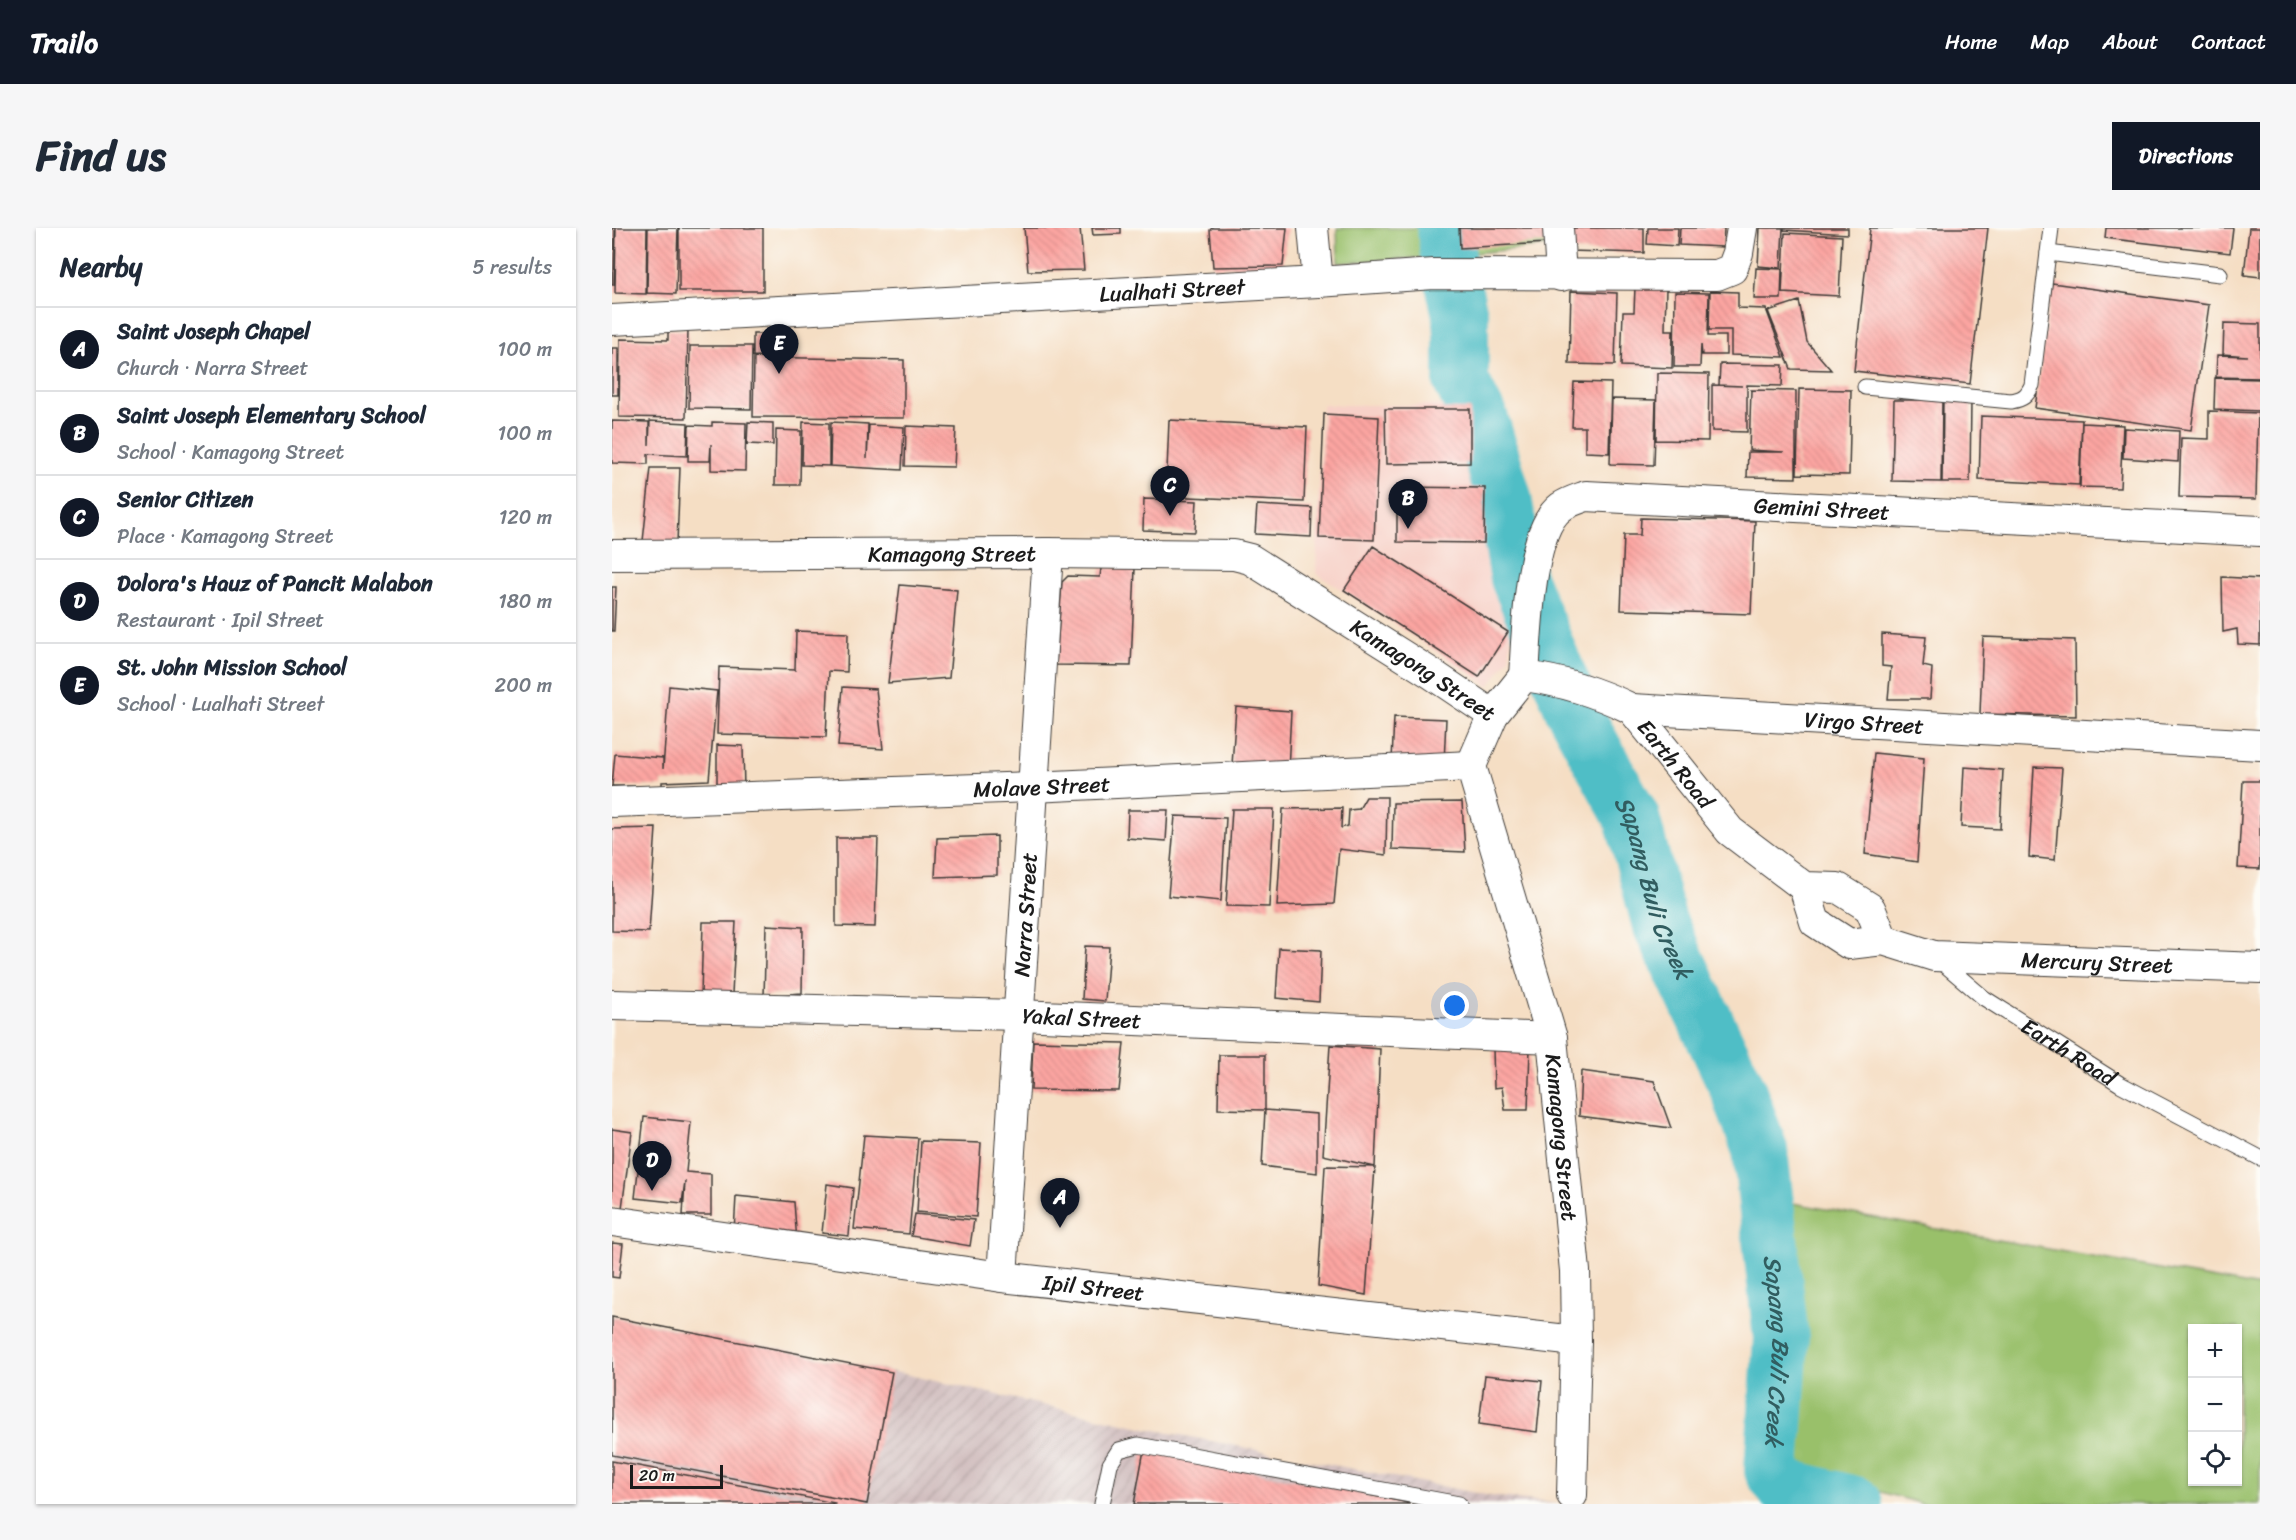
<!DOCTYPE html>
<meta charset="utf-8">
<style>
body{margin:0;font-family:Sriracha,sans-serif;background:#f6f6f7;color:#1f2937}
.controls{position:absolute;right:18px;bottom:18px;display:grid;overflow:hidden;border-radius:0px;box-shadow:0 2px 4px #0004}
.controls button{width:54px;height:54px;display:grid;place-items:center;padding:0;border:0;border-bottom:2px solid #e0e1e3;background:#fff;color:#1f2937;font:30px sans-serif}
.scale{position:absolute;left:18px;bottom:15px;width:93px;box-sizing:border-box;padding-left:6px;border:3px solid #1c1c1c;border-top:0;font-size:16px;line-height:21px;white-space:nowrap;color:#1c1c1c;-webkit-text-stroke:4px #fdfcf7;paint-order:stroke}
.you{position:absolute;left:843px;top:778px;width:21px;height:21px;margin:-15px;border:4px solid #fff;border-radius:50%;background:#1a73e8;box-shadow:0 0 0 9px #1a73e833}
.badge{display:grid;place-items:center;width:39px;height:39px;border-radius:50%;background:#111827;color:#fff;font-size:20px;font-weight:700}
.pin{position:absolute;translate:-50% -50px;filter:drop-shadow(0 2px 3px #0008)}
.pin::after{content:'';position:absolute;top:32px;width:21px;height:18px;background:inherit;clip-path:polygon(0 0,100% 0,50% 100%)}
.list{margin:0;padding:0;list-style:none}
h2{display:flex;justify-content:space-between;align-items:center;height:78px;margin:0;padding:0 24px;font-size:26px}
h2 small{font-size:20px;font-weight:400;color:#747a83}
.list li{display:grid;grid-template-columns:39px 1fr auto;gap:18px;align-items:center;box-sizing:border-box;height:84px;padding:0 24px;border-top:2px solid #e0e1e3}
.list b{display:block;font-size:22px;white-space:nowrap}
.list p{margin:0;font-size:20px;white-space:nowrap;color:#747a83}
.list em{font-size:20px;font-style:normal;color:#747a83}
.icon{flex:none;width:33px;height:33px;fill:none;stroke:currentColor;stroke-width:2;stroke-linecap:round;stroke-linejoin:round}
.map{position:relative;flex:none;width:1648px;height:1276px;overflow:hidden;border-radius:0px}
header{display:flex;align-items:center;gap:36px;box-sizing:border-box;height:84px;padding:0 30px;background:#111827;color:#fff}
header strong{font-size:28px}
nav{display:flex;gap:33px;margin-inline-start:auto;font-size:21px}
.intro{display:flex;align-items:center;justify-content:space-between;box-sizing:border-box;height:144px;padding:0 36px}
h1{margin:0;font-size:42px}
.button{padding:15px 27px;border-radius:0px;background:#111827;color:#fff;font-size:21px;font-weight:700}
main{display:flex;gap:36px;padding:0 36px}
aside{flex:1;background:#fff;border-radius:0px;box-shadow:0 2px 4px #0004}
.map>svg:first-child{display:block}
</style>
<header>
<strong>Trailo</strong>
<nav><a>Home</a><a>Map</a><a>About</a><a>Contact</a></nav>
</header>
<div class="intro"><h1>Find us</h1><a class="button">Directions</a></div>
<main>
<aside>
<h2>Nearby<small>5 results</small></h2>
<ul class="list">
<li><span class="badge">A</span><div><b>Saint Joseph Chapel</b><p>Church · Narra Street</p></div><em>100 m</em></li>
<li><span class="badge">B</span><div><b>Saint Joseph Elementary School</b><p>School · Kamagong Street</p></div><em>100 m</em></li>
<li><span class="badge">C</span><div><b>Senior Citizen</b><p>Place · Kamagong Street</p></div><em>120 m</em></li>
<li><span class="badge">D</span><div><b>Dolora's Hauz of Pancit Malabon</b><p>Restaurant · Ipil Street</p></div><em>180 m</em></li>
<li><span class="badge">E</span><div><b>St. John Mission School</b><p>School · Lualhati Street</p></div><em>200 m</em></li>
</ul>
</aside>
<div class="map">
<svg width="1648" height="1276" viewBox="0 0 1648 1276">
<defs>
<pattern id="industrial-furrows" width="10" height="10" patternUnits="userSpaceOnUse" patternTransform="scale(1.5)"><rect width="10" height="10" fill="#d2bfc0"/><path d="M-1 1l2-2M0 10L10 0M9 11l2-2" fill="none" stroke="#b4a4a4"/></pattern>
<pattern id="building-back-hatch" width="6" height="6" patternUnits="userSpaceOnUse" patternTransform="scale(1.5)"><rect width="6" height="6" fill="#fca5a1"/><path d="M-1 5l2 2M0 0l6 6M5-1l2 2" fill="none" stroke="#d78d8a"/></pattern>
</defs>
<rect width="100%" height="100%" fill="#fdfcf7"/>
<filter id="ink" filterUnits="userSpaceOnUse"><feTurbulence type="fractalNoise" baseFrequency=".0167" numOctaves="2"/><feDisplacementMap in="SourceGraphic" scale="12" xChannelSelector="R" yChannelSelector="G"/><feConvolveMatrix kernelMatrix="1 2 1 2 8 2 1 2 1" color-interpolation-filters="sRGB"/></filter>
<filter id="wash" filterUnits="userSpaceOnUse"><feTurbulence type="fractalNoise" baseFrequency=".008" numOctaves="4" result="noise"/><feDisplacementMap in="SourceGraphic" scale="24" xChannelSelector="R" yChannelSelector="G"/><feGaussianBlur stdDeviation="1.35" result="paint"/><feColorMatrix in="noise" values="0 0 0 0 0 0 0 0 0 0 0 0 0 0 0 0 0 1.4 0 .05"/><feComposite in="paint" operator="in"/></filter>
<g filter="url(#wash)">
<rect width="100%" height="100%" fill="#f5dec4"/>
<!-- built -->
<path fill="#f7d1c8" d="M710,177H859L879,258L901,391L897,430L877,458L704,345Z"/>
<!-- industrial -->
<path fill="url(#industrial-furrows)" d="M0,1088L283,1144L538,1201L879,1268L949,1276H0Z"/>
<!-- green -->
<path fill="#99c06b" stroke="#5a6e44" stroke-width="1.5" fill-rule="evenodd" d="M725,0H934L935,18L821,29L726,35Z
M1164,972L1648,1059V1276H1311L1176,1238L1181,1163L1180,1079ZM1626,1100V1254H1580V1100Z"/>
<g fill="none" stroke-linecap="round" stroke-linejoin="round">
<!-- river -->
<path stroke="#50bec6" stroke-width="56" id="s1" d="M833,0L837,38L849,91V153L869,192L892,270L906,350L961,482L1020,590L1047,694L1126,861L1148,922L1169,1110L1160,1242L1171,1258L1243,1276"/>
</g>
<g id="blocks">
<!-- building -->
<path fill="url(#building-back-hatch)" d="M0,0H3L2,57H0Z
M4,0H35L34,66L3,65Z
M36,0H66L64,66L35,65Z
M67,0H151V63H67Z
M412,0H468L472,42L416,43Z
M480,0H509V6L481,7Z
M600,0H675L671,38L601,39L598,2Z
M847,0H934L935,15L848,20Z
M958,0H1032V25L957,23Z
M1036,0H1066L1065,18L1035,16Z
M1068,0H1112L1111,19L1067,17Z
M1148,0H1171L1169,40L1146,38Z
M1172,0H1236V6L1172,2Z
M1258,0H1376L1358,156L1242,143Z
M1494,0H1621L1618,25L1493,10Z
M1637,0H1648V49L1632,47Z
M1173,5L1230,8L1227,68L1170,65Z
M1144,40L1170,41L1169,71H1142Z
M1440,55L1597,77L1579,202L1423,180Z
M1023,59H1054L1053,102H1061L1060,140L1009,138L1011,84H1022Z
M959,63L1005,65L1003,137L957,136Z
M1098,63L1126,64V80L1154,81L1172,129L1119,127V102H1097Z
M1063,64L1097,65L1096,108H1114V127H1090L1089,116L1088,139H1062Z
M1187,73L1195,114L1219,142L1179,141L1156,83Z
M1612,95L1648,96V150L1604,149L1605,127L1635,128L1611,126Z
M56,102H76L74,190L7,189L8,111L56,112Z
M141,106H171L170,129L141,128Z
M78,118H140L139,181L77,180Z
M0,120H6V167H0Z
M142,129L292,132V190L141,189Z
M1108,136L1171,137L1170,158L1135,157V204L1100,203V157L1130,158L1107,157Z
M1045,145L1097,146L1096,213L1044,212Z
M1603,150L1648,151V183L1602,181Z
M962,154L999,155L997,225L973,224V199H960Z
M1187,161L1239,162L1237,247L1185,246Z
M1139,162L1184,163V250L1135,249L1136,224H1172L1137,222Z
M1000,171L1044,172L1042,237L998,236Z
M1282,172H1330L1329,254L1280,253Z
M1331,172H1359L1358,254H1330Z
M773,181H858V235L774,236Z
M1597,183L1646,185L1644,271L1567,269L1569,210L1597,211Z
M712,186L767,189L762,312L707,310Z
M1369,188L1470,192L1467,257L1367,252Z
M557,192L695,199L692,274L554,268Z
M0,193L37,194V217L38,193L76,195L75,228L36,226V236L0,235Z
M100,194L134,195L133,243L99,242V216L98,233H76L77,197L100,198Z
M136,194L161,195V217L135,216Z
M191,194L217,195V238L190,237Z
M219,194L256,196L255,230L257,197L292,199L290,242L218,238Z
M1470,195L1511,197L1508,260L1468,259Z
M294,198L344,200L342,239L293,238Z
M1512,200L1567,203L1566,234L1511,230Z
M164,202L189,203L188,257H163Z
M39,240H68L65,315L31,313Z
M785,259L873,260L872,315L785,314Z
M532,271L585,273L583,304L531,302Z
M645,277L700,280L699,309L643,306Z
M1029,290L1143,293L1139,386L1009,382L1012,307H1028Z
M761,318L896,404L867,449L732,362Z
M489,340H523L519,438L444,437L450,354L456,348L488,349Z
M1610,349L1648,351V417L1626,416L1625,401L1611,404Z
M288,357L345,362L337,450L276,455Z
M0,359H4L2,403H0Z
M184,403L236,405L235,444L217,443L214,509L105,506L107,439L183,442Z
M1270,406L1314,409L1311,438L1320,440L1318,471H1276L1279,439L1270,438Z
M1371,409L1463,412L1464,488L1368,486Z
M57,458L105,463L97,552L50,554V558H0L3,526L51,530V541Z
M231,459L264,461L271,521L226,518Z
M624,479L679,483L676,542L620,537Z
M782,489L834,491L832,535L780,532Z
M105,517L131,518L132,561L105,558Z
M1262,525L1312,530L1305,634L1253,626Z
M1352,539L1391,542L1388,601L1349,599Z
M1422,539L1450,540L1443,632L1417,629Z
M1631,553H1648V641L1626,640Z
M754,569H775L774,627L727,621L722,676L665,678L671,581L730,580L729,600L736,598L737,582L747,581Z
M850,574L853,624L780,621L781,575Z
M620,581H662L657,679L614,678Z
M516,582H556L554,613L515,610Z
M563,588L614,590L609,673L556,668Z
M44,600L37,704L0,703V601Z
M385,608V647L323,649L325,610Z
M224,610H266L263,699L224,698Z
M91,694H124L120,766L89,767Z
M154,697L191,699L190,765L152,768Z
M473,718L497,719L493,773L470,771Z
M667,720L709,722L707,774L664,770Z
M421,813L512,815L507,863L419,862Z
M718,817L768,821L763,939L711,927Z
M881,820H918L916,882H893L890,859L882,860Z
M607,827H653V882L606,881Z
M969,843L1042,853L1059,900L967,888Z
M653,882L705,886V945L650,938Z
M32,889L79,894L74,944L99,946V987H71L73,953L70,975L23,970Z
M0,901L20,904L10,980L0,978Z
M252,907L306,910L297,1006L242,1001Z
M309,913L369,915L364,989L305,984Z
M713,938L763,939L754,1067L706,1058Z
M215,956L241,960L237,1008L210,1005Z
M124,968L182,974L185,1014L122,1004Z
M303,986L362,992L358,1018L299,1008Z
M0,1015L11,1016L7,1050L0,1049Z
M0,1089L280,1144L255,1276L0,1227Z
M873,1147L930,1153L925,1204L867,1196Z
M532,1222L797,1275V1276H522Z
M0,1233L223,1275V1276H0Z"/>
</g>
</g>
<g filter="url(#ink)">
<use href="#blocks" fill-opacity="0" stroke="#3d3935" stroke-width="1.5"/>
<g fill="none" stroke-linecap="round" stroke-linejoin="round">
<!-- service casing -->
<g stroke="#3d3935" stroke-width="17">
<g id="service">
<path d="M1436,25L1608,46"/>
<path d="M1253,159L1399,173C1411,171 1415,168 1420,157L1439,0"/>
<path id="s2" d="M1325,730L1372,770L1508,856L1648,930"/>
<path d="M490,1276L498,1236L507,1222L526,1217L847,1276"/>
</g>
</g>
<!-- minor casing -->
<g stroke="#3d3935" stroke-width="32">
<g id="minor">
<path d="M701,0L706,54"/>
<path d="M946,0L949,48"/>
<path id="s3" d="M0,92L706,54L822,46L1105,47L1120,41L1126,25L1130,0"/>
<path id="s4" d="M0,327L436,325L622,327L638,331L817,444L881,487"/>
<path id="s5" d="M912,448C915,408 916,303 949,279C956,274 966,271 974,268L1648,303"/>
<path id="s6" d="M912,448L881,487L859,538L940,810L963,1043L964,1113L960,1267"/>
<path id="s7" d="M912,448C951,453 985,464 1020,481L1648,517"/>
<path id="s8" d="M1020,481L1118,603L1192,659L1226,660L1258,680L1271,712"/>
<path id="s9" d="M0,574L421,559L859,538"/>
<path id="s10" d="M1192,659L1203,694L1237,716L1271,712L1322,728L1648,740"/>
<path id="s11" d="M0,777L407,787L940,810"/>
<path id="s12" d="M0,993L390,1049L964,1113"/>
<path id="s13" d="M390,1049L436,325"/>
</g>
</g>
<!-- service -->
<use href="#service" stroke="#fff" stroke-width="15"/>
<!-- minor -->
<use href="#minor" stroke="#fff" stroke-width="30"/>
</g>
</g>
<g text-anchor="middle" stroke-width="4.5" stroke-linejoin="round" paint-order="stroke">
<!-- street labels -->
<g font-size="22" fill="#1c1c1c" stroke="#fdfcf7">
<text dy="8" stroke="none"><textPath href="#s3" startOffset="561">Lualhati Street</textPath></text>
<text dy="8" stroke="none"><textPath href="#s5" startOffset="440">Gemini Street</textPath></text>
<text dy="8" stroke="none"><textPath href="#s4" startOffset="340">Kamagong Street</textPath></text>
<text dy="8" stroke="none"><textPath href="#s4" startOffset="844">Kamagong Street</textPath></text>
<text dy="8" stroke="none"><textPath href="#s7" startOffset="346">Virgo Street</textPath></text>
<text dy="8" stroke="none"><textPath href="#s8" startOffset="70">Earth Road</textPath></text>
<text dy="8" stroke="none"><textPath href="#s9" startOffset="430">Molave Street</textPath></text>
<text dy="8" stroke="none"><textPath href="#s13" startOffset="363">Narra Street</textPath></text>
<text dy="8" stroke="none"><textPath href="#s10" startOffset="328">Mercury Street</textPath></text>
<text dy="8" stroke="none"><textPath href="#s11" startOffset="470">Yakal Street</textPath></text>
<text dy="8" stroke="none"><textPath href="#s2" startOffset="162">Earth Road</textPath></text>
<text dy="8" stroke="none"><textPath href="#s6" startOffset="489">Kamagong Street</textPath></text>
<text dy="8" stroke="none"><textPath href="#s12" startOffset="486">Ipil Street</textPath></text>
</g>
<!-- water labels -->
<g font-size="24" font-style="italic" fill="#315d60" stroke="#fdfcf7">
<text dy="8" stroke="none"><textPath href="#s1" startOffset="700">Sapang Buli Creek</textPath></text>
<text dy="8" stroke="none"><textPath href="#s1" startOffset="1186">Sapang Buli Creek</textPath></text>
</g>
</g>
</svg>
<div class="controls">
<button>+</button>
<button>−</button>
<button><svg class="icon" aria-label="locate" viewBox="0 0 24 24"><circle cx="12" cy="12" r="6"/><path d="M12 2v4M12 18v4M2 12h4M18 12h4"/></svg></button>
</div>
<div class="scale">20 m</div>
<div class="you"></div>
<div class="pin badge" style="left:448px;top:1000px">A</div>
<div class="pin badge" style="left:796px;top:301px">B</div>
<div class="pin badge" style="left:558px;top:288px">C</div>
<div class="pin badge" style="left:40px;top:963px">D</div>
<div class="pin badge" style="left:167px;top:146px">E</div>
</div>
</main>
